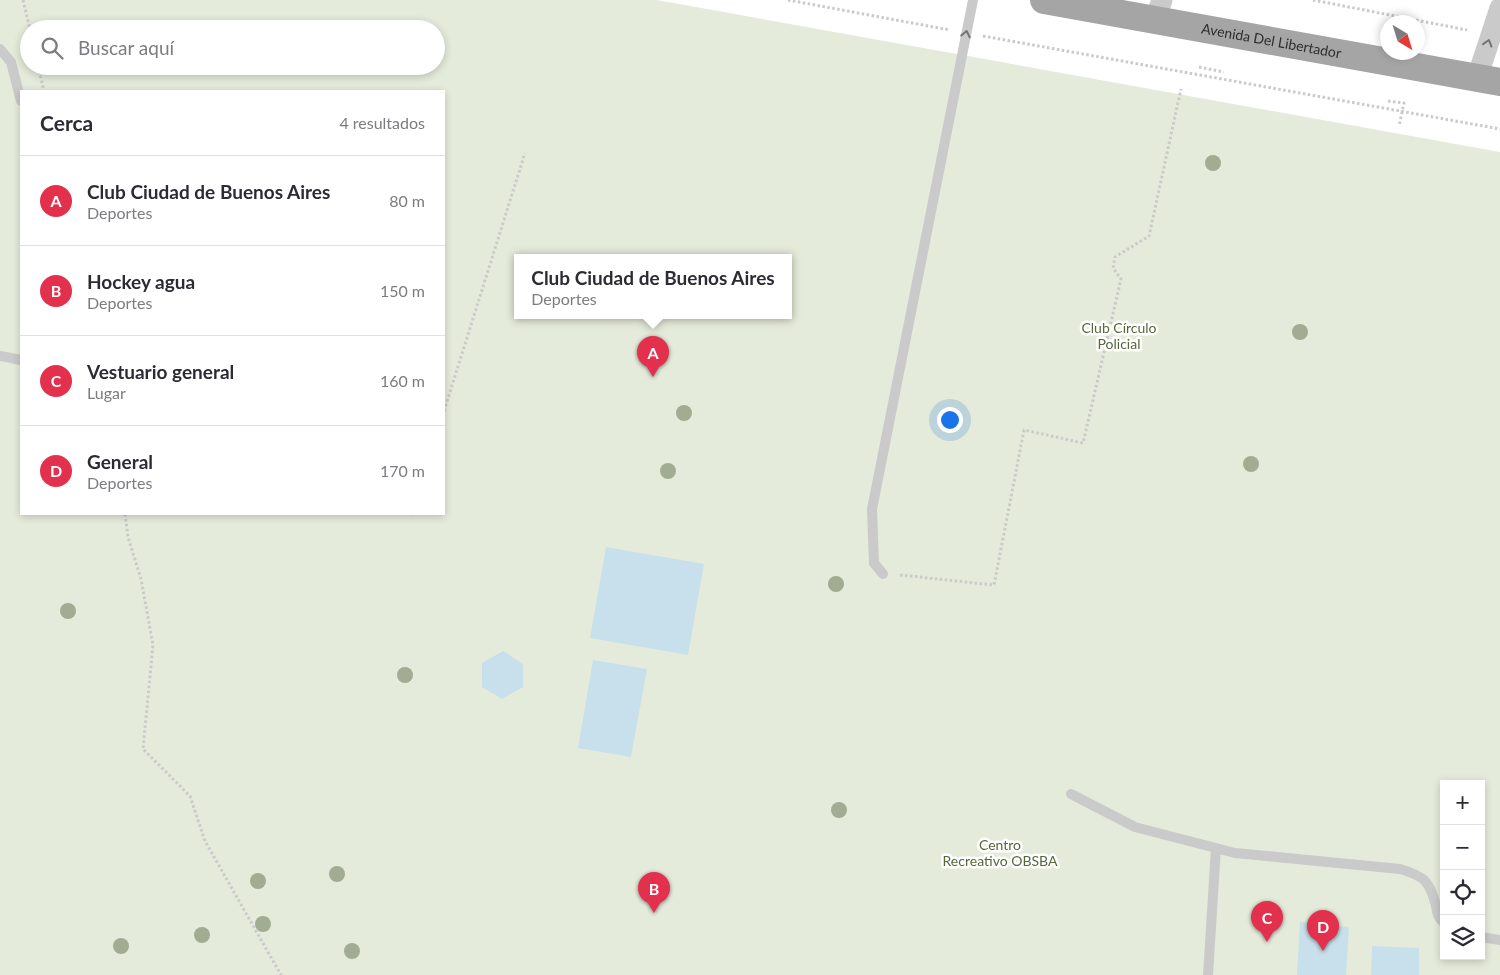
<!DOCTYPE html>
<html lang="es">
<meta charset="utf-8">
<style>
body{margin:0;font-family:Lato,sans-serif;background:#f2f2f3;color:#2b2b33}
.controls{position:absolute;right:15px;bottom:15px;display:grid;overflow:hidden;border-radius:0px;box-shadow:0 2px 8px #0003}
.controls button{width:45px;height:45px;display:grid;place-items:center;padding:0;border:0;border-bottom:1px solid #e1e1e2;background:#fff;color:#2b2b33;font:25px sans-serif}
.compass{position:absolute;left:1380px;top:15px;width:45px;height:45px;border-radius:50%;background:#fff;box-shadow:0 2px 8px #0003;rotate:142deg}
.you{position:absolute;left:949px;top:419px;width:18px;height:18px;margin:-12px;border:4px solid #fff;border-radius:50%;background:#1a73e8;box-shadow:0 0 0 8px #1a73e833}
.badge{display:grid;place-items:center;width:32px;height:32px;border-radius:50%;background:#e3304d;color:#fff;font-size:16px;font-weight:700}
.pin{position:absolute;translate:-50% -41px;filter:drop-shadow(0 1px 2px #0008)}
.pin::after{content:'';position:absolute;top:26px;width:18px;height:15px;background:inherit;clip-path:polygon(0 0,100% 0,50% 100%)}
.popup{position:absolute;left:514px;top:254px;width:278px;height:65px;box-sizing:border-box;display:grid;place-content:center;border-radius:0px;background:#fff;filter:drop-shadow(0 1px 4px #0005);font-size:16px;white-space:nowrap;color:#7c7c81}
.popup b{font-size:19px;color:#2b2b33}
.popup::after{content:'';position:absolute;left:50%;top:100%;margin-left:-10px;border:10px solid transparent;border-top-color:#fff}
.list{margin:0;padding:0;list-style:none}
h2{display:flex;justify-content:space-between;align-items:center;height:65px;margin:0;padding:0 20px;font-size:21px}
h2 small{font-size:16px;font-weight:400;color:#7c7c81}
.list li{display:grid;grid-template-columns:32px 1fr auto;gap:15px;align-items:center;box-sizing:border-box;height:90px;padding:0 20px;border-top:1px solid #e1e1e2}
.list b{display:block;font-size:19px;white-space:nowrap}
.list p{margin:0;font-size:16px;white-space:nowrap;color:#7c7c81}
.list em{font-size:16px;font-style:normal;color:#7c7c81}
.icon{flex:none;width:28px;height:28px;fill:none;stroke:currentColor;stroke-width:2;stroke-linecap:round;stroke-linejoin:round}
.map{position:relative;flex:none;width:1500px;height:975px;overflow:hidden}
.search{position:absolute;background:#fff;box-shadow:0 2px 8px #0003;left:20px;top:20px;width:425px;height:55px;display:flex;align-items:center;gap:12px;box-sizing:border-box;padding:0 18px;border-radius:28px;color:#7c7c81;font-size:19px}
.panel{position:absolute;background:#fff;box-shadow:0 2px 8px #0003;left:20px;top:90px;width:425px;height:425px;border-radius:0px}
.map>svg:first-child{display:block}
</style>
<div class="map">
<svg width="1500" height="975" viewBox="0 0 1500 975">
<rect width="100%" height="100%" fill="#fff"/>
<!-- green -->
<path fill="#e5ebda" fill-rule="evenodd" d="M0,0H657L1500,152V975H0ZM29,29H436V66H29ZM21,91H444V514H21ZM518,258H788V316H518ZM1444,784H1481V956H1444Z"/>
<!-- water -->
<path fill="#c7e0eb" d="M606,547L704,564L688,655L590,638Z
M503,651L523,664V687L502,699L482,687V663Z
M593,660L647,669L631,757L578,748Z
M1300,922L1349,927L1346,975H1297Z
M1372,946L1419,948V975H1371Z"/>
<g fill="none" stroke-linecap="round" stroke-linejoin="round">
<!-- path -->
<path stroke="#cacaca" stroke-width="3" stroke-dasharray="2.5 2.5" stroke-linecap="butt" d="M23,0L30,29
M788,0L950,30
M1313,0L1467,30
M983,36L1500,129
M38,66L44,91
M1199,67L1224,72
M1388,101L1404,103L1399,126
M444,411L525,153
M125,514L128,537L141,579L153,645L143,749L190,796L205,841L281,975
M411,514H412
M900,575L994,585L1024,430L1083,443L1121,279L1113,268L1115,257L1149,236L1181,89"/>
<!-- lane -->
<path stroke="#cacaca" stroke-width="10" d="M0,49L11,62L21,101
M0,356L21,360
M883,574L874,563L872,509L973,0
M1071,794L1135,827L1235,853L1400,869C1424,876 1430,881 1436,906C1437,913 1438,918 1444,923
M1481,937L1500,940
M1208,975L1216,848"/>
<!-- street -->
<path stroke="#cacaca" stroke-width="21" d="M1155,20L1162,0
M1477,78L1500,8"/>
<!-- primary -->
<path stroke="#a5a5a5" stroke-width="28" id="s1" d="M1044,0L1500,82"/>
</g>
<!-- trees -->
<g fill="#a1ac93">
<circle cx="1213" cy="163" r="8"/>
<circle cx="1300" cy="332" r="8"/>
<circle cx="684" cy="413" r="8"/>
<circle cx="1251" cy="464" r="8"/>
<circle cx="668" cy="471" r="8"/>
<circle cx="836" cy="584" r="8"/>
<circle cx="68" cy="611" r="8"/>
<circle cx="405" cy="675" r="8"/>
<circle cx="839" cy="810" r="8"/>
<circle cx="337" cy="874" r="8"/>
<circle cx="258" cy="881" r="8"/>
<circle cx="263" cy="924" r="8"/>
<circle cx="202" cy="935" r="8"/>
<circle cx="121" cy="946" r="8"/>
<circle cx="352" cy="951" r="8"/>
</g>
<!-- one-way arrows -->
<defs><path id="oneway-chevron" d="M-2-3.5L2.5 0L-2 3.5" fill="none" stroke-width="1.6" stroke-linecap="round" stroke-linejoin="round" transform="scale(1.25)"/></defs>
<g stroke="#747474">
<use href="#oneway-chevron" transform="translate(966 34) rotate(-78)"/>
<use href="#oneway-chevron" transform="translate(1488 43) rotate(-73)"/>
</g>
<g text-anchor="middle" stroke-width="5" stroke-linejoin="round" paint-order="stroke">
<!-- street labels -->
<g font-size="14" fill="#2d2d2d" stroke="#fff">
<text dy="5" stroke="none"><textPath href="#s1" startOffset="231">Avenida Del Libertador</textPath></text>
</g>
<!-- park labels -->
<g font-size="14" fill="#54683b" stroke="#fff">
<text x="1119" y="333">Club Círculo<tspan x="1119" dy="16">Policial</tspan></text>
<text x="1000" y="850">Centro<tspan x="1000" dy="16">Recreativo OBSBA</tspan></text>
</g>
</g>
</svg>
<div class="controls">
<button>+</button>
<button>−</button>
<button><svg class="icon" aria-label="locate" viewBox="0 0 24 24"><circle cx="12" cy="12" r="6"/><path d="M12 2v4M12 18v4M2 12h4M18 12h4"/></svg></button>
<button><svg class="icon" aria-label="layers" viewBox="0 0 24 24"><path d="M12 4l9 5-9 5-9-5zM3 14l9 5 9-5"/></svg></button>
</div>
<svg class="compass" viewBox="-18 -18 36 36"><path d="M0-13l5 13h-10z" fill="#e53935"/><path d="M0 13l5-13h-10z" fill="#7c7c81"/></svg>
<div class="you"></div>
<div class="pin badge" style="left:653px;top:377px">A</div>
<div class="popup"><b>Club Ciudad de Buenos Aires</b>Deportes</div>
<div class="pin badge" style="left:654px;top:913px">B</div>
<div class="pin badge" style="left:1267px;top:942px">C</div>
<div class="pin badge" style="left:1323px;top:951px">D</div>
<div class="search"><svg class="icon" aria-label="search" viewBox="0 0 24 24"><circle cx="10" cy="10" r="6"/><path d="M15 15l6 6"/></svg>Buscar aquí</div>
<section class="panel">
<h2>Cerca<small>4 resultados</small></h2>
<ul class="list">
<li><span class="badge">A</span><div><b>Club Ciudad de Buenos Aires</b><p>Deportes</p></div><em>80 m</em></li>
<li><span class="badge">B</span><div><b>Hockey agua</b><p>Deportes</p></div><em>150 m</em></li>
<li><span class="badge">C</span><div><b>Vestuario general</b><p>Lugar</p></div><em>160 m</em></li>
<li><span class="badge">D</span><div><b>General</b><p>Deportes</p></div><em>170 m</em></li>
</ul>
</section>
</div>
